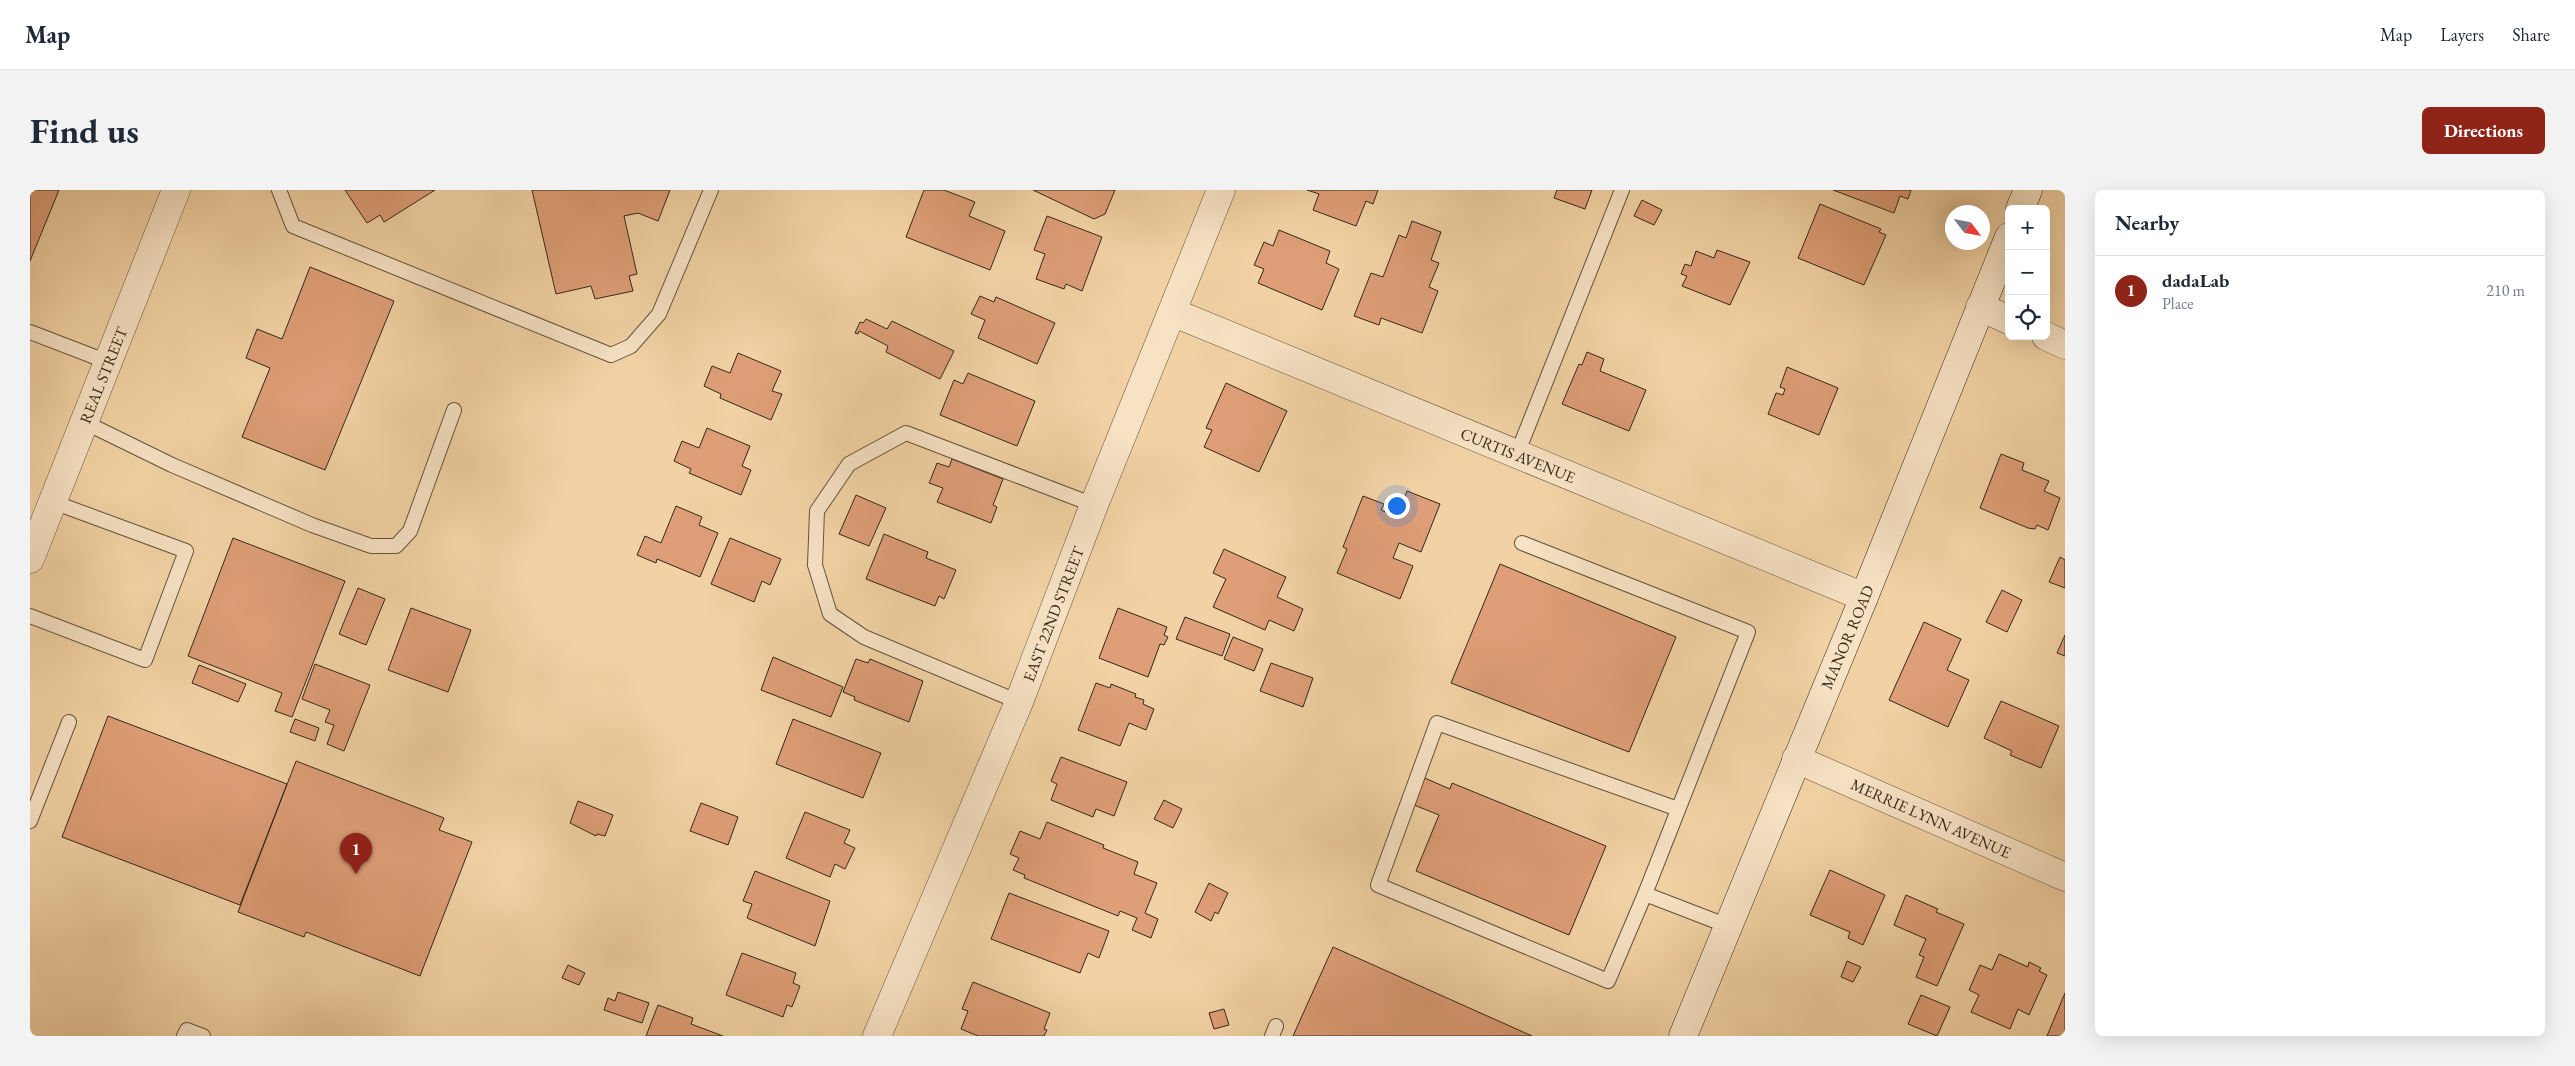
<!DOCTYPE html>
<meta charset="utf-8">
<style>
body{margin:0;font-family:"EB Garamond",serif;background:#f2f2f3;color:#1f2937}
.controls{position:absolute;right:15px;top:15px;display:grid;overflow:hidden;border-radius:8px;box-shadow:0 5px 20px #0002}
.controls button{width:45px;height:45px;display:grid;place-items:center;padding:0;border:0;border-bottom:1px solid #e0e1e3;background:#fff;color:#1f2937;font:25px sans-serif}
.compass{position:absolute;left:1915px;top:15px;width:45px;height:45px;border-radius:50%;background:#fff;box-shadow:0 5px 20px #0002;rotate:122deg}
.you{position:absolute;left:1366px;top:315px;width:18px;height:18px;margin:-12px;border:4px solid #fff;border-radius:50%;background:#1a73e8;box-shadow:0 0 0 8px #1a73e833}
.badge{display:grid;place-items:center;width:32px;height:32px;border-radius:50%;background:#8f2418;color:#fff;font-size:16px;font-weight:700}
.pin{position:absolute;translate:-50% -41px;filter:drop-shadow(0 1px 2px #0008)}
.pin::after{content:'';position:absolute;top:26px;width:18px;height:15px;background:inherit;clip-path:polygon(0 0,100% 0,50% 100%)}
.list{margin:0;padding:0;list-style:none}
h2{display:flex;justify-content:space-between;align-items:center;height:65px;margin:0;padding:0 20px;font-size:21px}
h2 small{font-size:16px;font-weight:400;color:#747a83}
.list li{display:grid;grid-template-columns:32px 1fr auto;gap:15px;align-items:center;box-sizing:border-box;height:70px;padding:0 20px;border-top:1px solid #e0e1e3}
.list b{display:block;font-size:19px;white-space:nowrap}
.list p{margin:0;font-size:16px;white-space:nowrap;color:#747a83}
.list em{font-size:16px;font-style:normal;color:#747a83}
.icon{flex:none;width:28px;height:28px;fill:none;stroke:currentColor;stroke-width:2;stroke-linecap:round;stroke-linejoin:round}
.map{position:relative;flex:none;width:2035px;height:846px;overflow:hidden;border-radius:8px}
header{display:flex;align-items:center;gap:30px;box-sizing:border-box;height:70px;padding:0 25px;background:#fff;border-bottom:1px solid #e0e1e3}
header strong{font-size:24px}
nav{display:flex;gap:28px;margin-inline-start:auto;font-size:18px}
.intro{display:flex;align-items:center;justify-content:space-between;box-sizing:border-box;height:120px;padding:0 30px}
h1{margin:0;font-size:35px}
.button{padding:12px 22px;border-radius:8px;background:#8f2418;color:#fff;font-size:18px;font-weight:700}
main{display:flex;gap:30px;padding:0 30px}
aside{flex:1;background:#fff;border-radius:8px;box-shadow:0 5px 20px #0002}
.map>svg:first-child{display:block}
</style>
<header>
<strong>Map</strong>
<nav><a>Map</a><a>Layers</a><a>Share</a></nav>
</header>
<div class="intro"><h1>Find us</h1><a class="button">Directions</a></div>
<main>
<div class="map">
<svg width="2035" height="846" viewBox="0 0 2035 846">
<rect width="100%" height="100%" fill="#f2d2a4"/>
<filter id="stains"><feTurbulence type="fractalNoise" baseFrequency=".004" numOctaves="4"/><feColorMatrix values="0 0 0 0 .2 0 0 0 0 .09 0 0 0 0 .02 0 0 0 .5 -.17"/></filter>
<radialGradient id="worn" r=".72"><stop offset=".6" stop-color="#630" stop-opacity="0"/><stop offset="1" stop-color="#630" stop-opacity=".3"/></radialGradient>
<!-- building -->
<path fill="#de9e77" stroke="#32281c" d="M0,0H29L0,71Z
M315,0H405L354,32L350,25L337,33Z
M502,0H640L628,31L608,23L594,26L607,84L599,86L603,101L565,109L561,96L526,104Z
M894,0H914L945,12L939,26L975,41L960,80L876,47Z
M1003,0H1085L1075,24L1064,29Z
M1277,0H1348L1343,14L1336,11L1326,36L1283,20L1289,4Z
M1527,0H1562L1555,19L1524,8Z
M1803,0H1881L1878,9L1870,6L1864,23Z
M1612,10L1632,20L1624,35L1604,26Z
M1790,14L1851,39L1849,42L1856,45L1834,95L1768,68Z
M1017,26L1072,47L1052,101L1036,94L1034,99L1006,89L1015,64L1004,60Z
M1382,31L1411,42L1401,70L1409,73L1399,97L1408,101L1392,143L1351,128L1349,135L1324,126L1341,83L1353,87L1369,45L1376,48Z
M1249,40L1300,61L1296,73L1309,79L1292,120L1228,93L1234,79L1224,75L1225,73L1234,52L1243,56Z
M1687,60L1720,72L1700,115L1652,96L1657,86L1651,84L1655,74L1661,76L1666,61L1684,68Z
M280,77L364,111L295,280L212,247L240,178L216,168L227,139L252,149Z
M950,106L964,112L966,107L1025,133L1007,174L948,148L955,130L941,124Z
M836,129L857,139L862,131L924,161L910,189L856,162L858,156L829,141L828,144L825,143L830,132L833,133Z
M1557,162L1574,169L1570,181L1616,200L1599,241L1532,214L1549,174L1552,175Z
M708,163L751,181L742,201L752,204L741,230L690,208L691,204L674,196L682,176L700,183Z
M1757,177L1808,198L1789,245L1738,224L1746,203L1753,205L1755,199L1750,197Z
M938,183L1005,211L987,256L910,225L924,190L933,194Z
M1196,193L1257,221L1229,282L1174,257L1182,240L1176,238Z
M677,238L720,256L712,276L721,280L711,305L659,283L661,279L644,271L652,251L669,258Z
M1971,264L1994,273L1992,280L2019,291L2014,301L2030,308L2018,340L2007,335L2005,339L1998,338L1950,318Z
M922,269L973,289L963,315L967,317L961,333L907,312L913,298L899,293L900,291L907,273L919,277Z
M1377,301L1410,314L1391,362L1369,353L1363,368L1383,376L1370,409L1307,383L1317,359L1313,357L1333,306L1354,314L1351,320L1367,327Z
M826,305L856,318L839,356L809,344Z
M646,316L672,327L669,335L688,343L670,387L627,369L626,373L607,365L615,346L631,353Z
M854,344L898,362L896,368L926,380L914,409L909,406L905,416L836,389Z
M203,348L315,391L262,527L245,521L252,503L158,466Z
M700,348L751,369L740,395L732,391L724,412L681,394Z
M1194,359L1256,387L1247,407L1273,419L1264,441L1239,430L1235,440L1183,417L1196,389L1183,383Z
M2030,367L2035,370V398L2019,392Z
M1470,374L1646,447L1599,562L1421,493Z
M328,398L355,409L336,455L309,444Z
M1972,400L1992,410L1977,442L1956,432Z
M381,418L441,440L418,502L358,480Z
M1088,418L1137,437L1134,445L1138,447L1134,455L1130,454L1118,487L1069,468Z
M1155,427L1200,444L1192,466L1146,449Z
M1894,432L1931,449L1917,480L1939,490L1918,537L1859,510Z
M2035,445V466L2027,463Z
M1203,447L1233,459L1224,481L1194,469Z
M743,467L813,497L801,527L731,500Z
M826,469L838,473L840,469L893,491L879,532L824,510L825,507L813,502Z
M1241,473L1283,488L1273,517L1230,501Z
M285,474L340,495L314,561L297,554L304,535L295,532L300,520L272,509Z
M169,475L216,494L208,512L162,493Z
M1066,493L1080,498L1081,494L1106,504L1105,507L1114,510L1113,514L1124,519L1116,540L1099,533L1090,556L1048,540Z
M1971,511L2029,536L2011,578L1980,565L1982,561L1954,548Z
M78,526L257,594L210,715L32,647Z
M265,529L289,538L285,551L260,542Z
M763,529L851,563L833,608L746,574Z
M1031,567L1097,592L1084,626L1066,619L1063,627L1021,610L1027,594L1021,591Z
M266,571L414,628L409,640L442,652L390,786L276,742L274,747L208,722Z
M1390,586L1420,599L1422,593L1576,656L1539,745L1386,681L1409,625L1379,613Z
M1134,610L1152,619L1143,638L1124,629Z
M548,611L583,625L575,646L567,644L566,646L540,633Z
M671,613L708,627L698,655L660,641Z
M775,622L820,640L814,653L825,658L815,679L805,674L800,687L756,668Z
M1017,632L1074,655L1073,658L1108,672L1104,684L1127,693L1115,723L1128,729L1121,748L1102,740L1107,728L1090,721L1088,726L994,688L995,685L983,680L989,668L980,664L990,641L1010,649Z
M1800,680L1855,705L1833,755L1818,748L1820,742L1780,725Z
M725,681L800,711L785,756L717,728L722,714L713,711Z
M1179,693L1198,703L1188,724L1185,722L1181,731L1165,722Z
M979,703L1079,741L1069,768L1058,763L1050,783L961,749Z
M1876,705L1908,719L1906,722L1934,734L1907,796L1886,787L1894,767L1889,765L1896,749L1864,735Z
M1303,757L1502,846H1263Z
M712,763L766,783L763,793L770,796L762,817L757,815L753,827L696,805Z
M1969,764L1998,777L1999,772L2011,778L2009,781L2017,785L1999,825L1988,819L1980,839L1941,822L1949,805L1939,800L1950,775L1962,780Z
M1817,771L1831,777L1823,792L1811,787Z
M538,775L555,783L549,795L532,788Z
M943,792L1020,823L1014,839L1017,840L1014,846H948L931,839L938,821L932,819Z
M588,802L619,813L612,833L574,820L578,808L585,811Z
M2035,803V846H2017Z
M1891,805L1920,817L1907,846L1878,834Z
M628,815L663,828L661,834L693,846H616Z
M1194,819L1199,835L1184,839L1179,823Z"/>
<g fill="none" stroke-linecap="round" stroke-linejoin="round">
<!-- service casing -->
<g stroke="#62523e" stroke-width="16">
<path id="service" d="M249,0L263,36L581,165L601,156L629,124L681,0
M0,142L78,172
M54,232L142,275L282,335L341,356H366L380,341L424,220
M1487,264L1592,0
M1492,353L1718,442L1615,704L1578,791L1348,695L1407,533L1648,619
M0,426L115,470L156,361L23,312
M989,512L834,447L800,424L785,375L787,321L819,274L876,243L1064,315
M0,631L39,532
M1615,704L1698,736
M154,846L157,840L173,846
M1242,846L1246,836"/>
</g>
<!-- minor casing -->
<g stroke="#62523e" stroke-width="29">
<path id="minor" d="M1950,117L1979,130
M1142,122L1834,407
M2016,146L2035,155
M0,369L146,0
M1766,569L2035,687
M847,846L989,512L1064,315L1191,0"/>
</g>
<!-- secondary casing -->
<g stroke="#32281c" stroke-width="29">
<path id="secondary" d="M1990,19L1998,0
M1653,846L1834,407L1979,47"/>
</g>
<!-- service -->
<use href="#service" stroke="#f7e2c4" stroke-width="14"/>
<!-- minor -->
<use href="#minor" stroke="#f7e2c4" stroke-width="28"/>
<!-- secondary -->
<use href="#secondary" stroke="#f7e2c4" stroke-width="28"/>
</g>
<g text-anchor="middle" stroke-width="4" stroke-linejoin="round" paint-order="stroke">
<!-- street labels -->
<g font-size="16" fill="#32281c" stroke="#f7e2c4">
<text transform="translate(73 185) rotate(-68)" y="6">REAL STREET</text>
<text transform="translate(1488 265) rotate(22)" y="6">CURTIS AVENUE</text>
<text transform="translate(1023 424) rotate(-69)" y="6">EAST 22ND STREET</text>
<text transform="translate(1817 447) rotate(-67)" y="6">MANOR ROAD</text>
<text transform="translate(1901 628) rotate(24)" y="6">MERRIE LYNN AVENUE</text>
</g>
</g>
<rect width="100%" height="100%" filter="url(#stains)"/>
<rect width="100%" height="100%" fill="url(#worn)"/>
</svg>
<div class="controls">
<button>+</button>
<button>−</button>
<button><svg class="icon" aria-label="locate" viewBox="0 0 24 24"><circle cx="12" cy="12" r="6"/><path d="M12 2v4M12 18v4M2 12h4M18 12h4"/></svg></button>
</div>
<svg class="compass" viewBox="-18 -18 36 36"><path d="M0-13l5 13h-10z" fill="#e53935"/><path d="M0 13l5-13h-10z" fill="#747a83"/></svg>
<div class="you"></div>
<div class="pin badge" style="left:326px;top:684px">1</div>
</div>
<aside>
<h2>Nearby<small></small></h2>
<ul class="list">
<li><span class="badge">1</span><div><b>dadaLab</b><p>Place</p></div><em>210 m</em></li>
</ul>
</aside>
</main>
